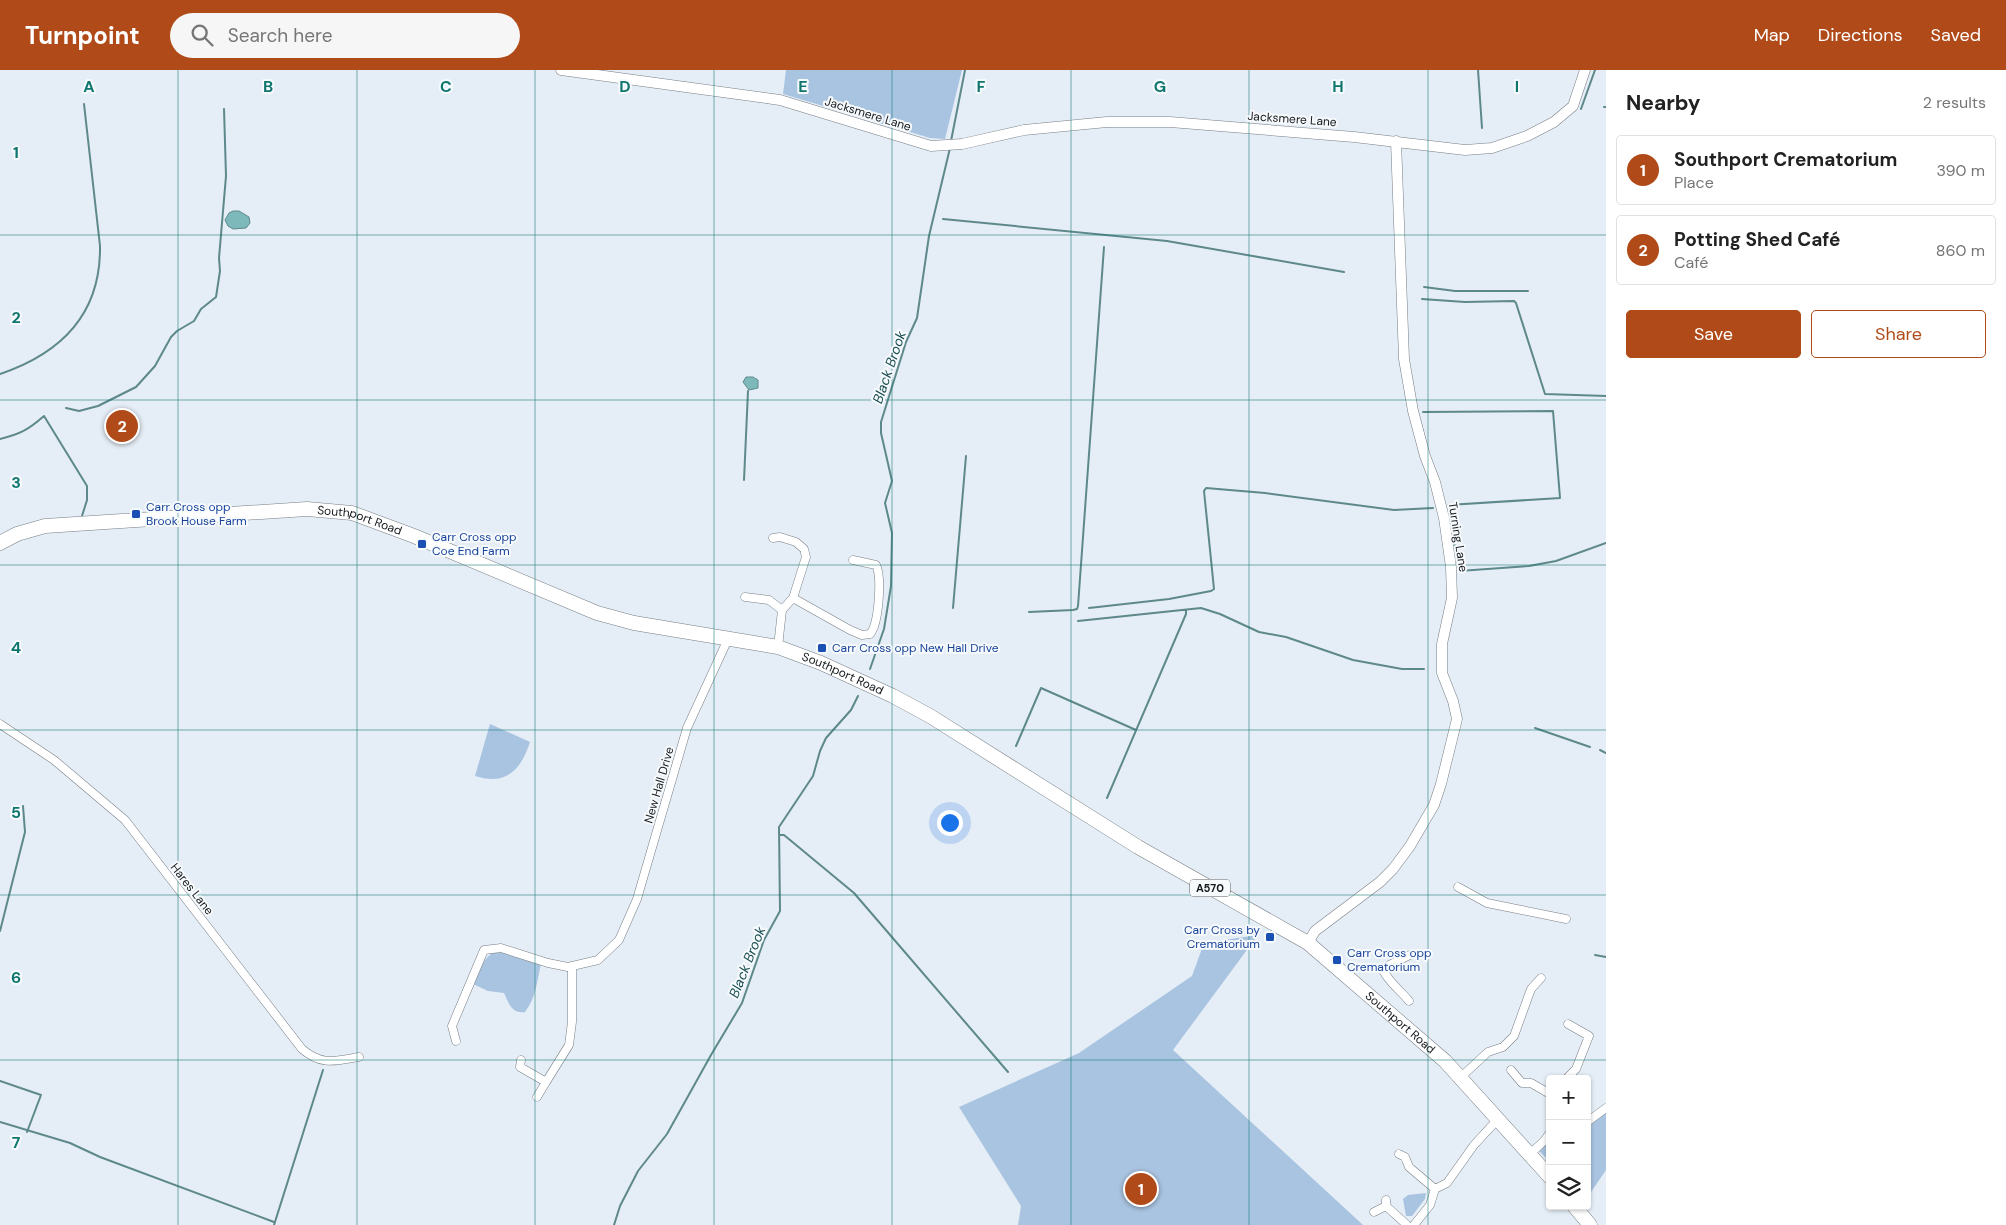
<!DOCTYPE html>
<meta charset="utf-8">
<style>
body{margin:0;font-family:"DM Sans",sans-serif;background:#f6f6f6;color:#222}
.controls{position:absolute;right:15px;bottom:15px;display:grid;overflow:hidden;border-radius:5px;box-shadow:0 1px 4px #0004}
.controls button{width:45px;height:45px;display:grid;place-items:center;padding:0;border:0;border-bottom:1px solid #e0e0e0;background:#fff;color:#222;font:25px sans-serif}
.you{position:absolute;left:949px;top:752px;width:18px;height:18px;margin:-12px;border:4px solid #fff;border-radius:50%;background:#1a73e8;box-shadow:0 0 0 8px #1a73e833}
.badge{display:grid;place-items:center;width:32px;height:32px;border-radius:50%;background:#b04b19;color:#fff;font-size:16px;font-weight:700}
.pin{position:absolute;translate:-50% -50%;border:2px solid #fff;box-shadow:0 1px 5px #0006}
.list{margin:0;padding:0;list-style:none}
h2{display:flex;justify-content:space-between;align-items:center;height:65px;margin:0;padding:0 20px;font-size:21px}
h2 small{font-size:16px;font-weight:400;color:#767676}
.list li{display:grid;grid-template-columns:32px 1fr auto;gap:15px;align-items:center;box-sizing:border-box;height:70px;margin:0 10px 10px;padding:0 10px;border:1px solid #e0e0e0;border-radius:5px}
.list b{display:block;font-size:19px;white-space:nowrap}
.list p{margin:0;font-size:16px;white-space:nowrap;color:#767676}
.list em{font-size:16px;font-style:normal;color:#767676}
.actions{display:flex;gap:10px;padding:15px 20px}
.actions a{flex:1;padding:11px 0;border:1px solid #b04b19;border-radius:5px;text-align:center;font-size:18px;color:#b04b19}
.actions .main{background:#b04b19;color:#fff}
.icon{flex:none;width:28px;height:28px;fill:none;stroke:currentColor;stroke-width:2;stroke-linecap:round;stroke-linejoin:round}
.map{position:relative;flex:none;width:1606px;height:1155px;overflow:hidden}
header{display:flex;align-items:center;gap:30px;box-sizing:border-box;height:70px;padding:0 25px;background:#b04b19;color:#fff}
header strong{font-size:24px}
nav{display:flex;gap:28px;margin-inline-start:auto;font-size:18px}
.search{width:350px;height:45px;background:#f6f6f6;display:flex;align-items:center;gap:12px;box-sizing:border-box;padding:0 18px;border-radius:28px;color:#767676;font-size:19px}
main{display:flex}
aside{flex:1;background:#fff}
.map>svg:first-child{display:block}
</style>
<header>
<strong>Turnpoint</strong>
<div class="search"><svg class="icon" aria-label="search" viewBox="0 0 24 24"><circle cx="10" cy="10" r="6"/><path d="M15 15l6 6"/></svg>Search here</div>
<nav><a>Map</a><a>Directions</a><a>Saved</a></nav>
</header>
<main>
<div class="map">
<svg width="1606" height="1155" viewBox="0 0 1606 1155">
<rect width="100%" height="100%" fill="#e5edf6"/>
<!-- green -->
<path fill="#a9c4e1" d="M786,0H962L945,69L930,68L783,24Z
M490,654L530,672C521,700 506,716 475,706Z
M1258,865L1173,980L1363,1155H1018L1021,1136L959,1037L1079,983L1192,906L1204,873Z
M495,881H502L541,894C537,911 536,928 525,942C512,944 509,934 504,923L488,921L473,914C478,902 483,888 495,881Z
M1606,1040V1100L1587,1128V1053Z
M1550,1065V1092L1537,1079Z
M1426,1123L1425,1129L1412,1146H1406L1403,1129L1408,1125Z"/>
<!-- water -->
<path fill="#7db9bb" stroke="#5e898b" d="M233,141H239L249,147L250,153L246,158L233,159L228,156L225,150L229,143Z
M746,307H753L758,310V318L749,320L743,312Z"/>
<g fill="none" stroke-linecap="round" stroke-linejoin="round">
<!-- stream -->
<path stroke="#5e898b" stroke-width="2" d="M1478,0L1482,58
M1604,37H1606
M1581,39L1595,0
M951,71L965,0
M943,149L1167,171L1344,202
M1424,217L1455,221H1528
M1422,229L1465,232L1514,231L1516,233L1545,324L1606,326
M0,304C62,283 101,244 100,176L84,34
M66,338L79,341L98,336L136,317L155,296L171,267L177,261L194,251L201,239L216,227L220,201L219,188L226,106L224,39
M1423,342L1553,341L1560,428L1448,435
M0,369C20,364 28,360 44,346L87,416V430L82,446
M744,410L748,321
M1449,443L1459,501L1529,496L1556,491L1606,473
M953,538L966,386
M1089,538L1169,529L1211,521L1214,519L1204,421L1206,418L1265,423L1394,440L1433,438
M1029,542L1073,540L1077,539L1078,536L1104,177
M1078,551L1201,538L1220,544L1259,562L1286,567L1353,590L1402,599H1424
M870,599L884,559L891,516L892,463L885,433L892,411L881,363V352L906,272L917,248L929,166L950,78
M1535,658L1590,677
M1016,676L1041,618L1136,660
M1600,680L1606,683
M1107,728L1186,544V540
M779,765H784L854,823L1008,1002
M0,861L25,762L23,736
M1595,885L1606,887
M0,1011L41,1025L27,1062
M0,1052L70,1073L100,1087L274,1152
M274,1155L323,1000
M614,1155L620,1136L638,1101L667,1064L711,985L742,933L764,870L780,841L779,757L813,706L820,681L826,668L851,640L858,626"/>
<!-- street casing -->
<g stroke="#777e85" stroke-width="9">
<path id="street" d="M773,468L780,467L796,472L804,479L806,487L793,528L782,540L778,577
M745,527L769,530L782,540
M793,528L850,560L862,565L870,564C879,554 882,507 876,495L853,490
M0,654L54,690L125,750L302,979C322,996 335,991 359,987
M1458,817L1487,833L1566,849
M1409,931C1401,921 1390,913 1384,902L1389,895L1410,885
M456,971L452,956L484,880L501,878L548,893L568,897L598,890L619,870L637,829L687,658L728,569
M521,990L520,997L546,1012L569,975L572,952V896L569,897
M1511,1000L1522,1013H1531L1550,1024
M1461,1007L1488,982L1503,977L1514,966L1531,919L1541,908
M1566,1009L1576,999L1589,966L1568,954
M537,1027L546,1012
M1587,1052L1606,1038
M1399,1084L1405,1087L1409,1097L1435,1119
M1530,1084L1544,1071L1550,1063
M1386,1136L1407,1155
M1374,1142L1386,1136V1130
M1414,1155L1430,1135L1435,1119L1447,1113L1474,1075L1498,1049"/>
</g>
<!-- secondary casing -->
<g stroke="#777e85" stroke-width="11">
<path id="secondary" d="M561,0L780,30L931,76L962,74L1024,60L1107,52H1170L1354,67L1465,80L1492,78L1527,66L1554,52L1573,36L1585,0
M1308,873L1315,861L1380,812L1393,799L1410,776L1434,735L1441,714L1457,649L1453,631L1442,603V574L1452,528L1451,497L1444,448L1435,412L1425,386L1413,341L1404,289L1396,71"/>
</g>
<!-- highway casing -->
<g stroke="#777e85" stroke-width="15">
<g id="highway">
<path id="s1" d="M0,473L17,464L45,456L307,439L352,443L414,466L597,543L634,553L778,577L821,593L893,626L930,646L1138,777L1308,873L1445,991L1550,1107"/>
<path d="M1574,1136L1590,1155"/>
</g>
</g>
<!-- street -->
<use href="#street" stroke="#fff" stroke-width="8"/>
<!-- secondary -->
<use href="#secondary" stroke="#fff" stroke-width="10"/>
<!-- highway -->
<use href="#highway" stroke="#fff" stroke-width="14"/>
</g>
<!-- grid -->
<path fill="none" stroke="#0f766e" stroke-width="1" stroke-opacity="0.55" d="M178,0V1155M357,0V1155M535,0V1155M714,0V1155M892,0V1155M1071,0V1155M1249,0V1155M1428,0V1155M0,165H1606M0,330H1606M0,495H1606M0,660H1606M0,825H1606M0,990H1606"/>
<!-- markers -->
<g fill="#1a4fb4" stroke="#f7fafd" stroke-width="2">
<rect x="131" y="439" width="10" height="10" rx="2.5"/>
<rect x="417" y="469" width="10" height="10" rx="2.5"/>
<rect x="817" y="573" width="10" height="10" rx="2.5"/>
<rect x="1265" y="862" width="10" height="10" rx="2.5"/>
<rect x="1332" y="885" width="10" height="10" rx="2.5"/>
</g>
<g text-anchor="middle" stroke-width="4" stroke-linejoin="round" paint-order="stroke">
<!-- shield labels -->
<rect fill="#f7fafd" stroke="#5a5c60" stroke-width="1" x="1190" y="809.5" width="40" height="17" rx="4"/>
<g font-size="11" font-weight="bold" fill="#16191c">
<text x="1210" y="822">A570</text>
</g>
<!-- street labels -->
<g font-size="12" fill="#16191c" stroke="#f7fafd">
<text transform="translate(868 44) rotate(17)" y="4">Jacksmere Lane</text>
<text transform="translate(1292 49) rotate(4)" y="4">Jacksmere Lane</text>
<text dy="4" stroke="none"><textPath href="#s1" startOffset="365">Southport Road</textPath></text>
<text transform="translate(1458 467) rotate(81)" y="4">Turning Lane</text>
<text dy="4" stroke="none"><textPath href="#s1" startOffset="875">Southport Road</textPath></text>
<text transform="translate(659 715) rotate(-74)" y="4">New Hall Drive</text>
<text transform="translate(192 819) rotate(52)" y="4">Hares Lane</text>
<text dy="4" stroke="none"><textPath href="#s1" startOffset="1535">Southport Road</textPath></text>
</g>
<!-- transit labels -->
<g font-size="12" fill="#164399" stroke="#f7fafd" text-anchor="start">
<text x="146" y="441">Carr Cross opp<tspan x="146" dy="14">Brook House Farm</tspan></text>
<text x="432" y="471">Carr Cross opp<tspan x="432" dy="14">Coe End Farm</tspan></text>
<text x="832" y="582">Carr Cross opp New Hall Drive</text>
<text x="1260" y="864" text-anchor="end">Carr Cross by<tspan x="1260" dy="14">Crematorium</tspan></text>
<text x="1347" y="887">Carr Cross opp<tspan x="1347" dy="14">Crematorium</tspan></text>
</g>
<!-- water labels -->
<g font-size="14" font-style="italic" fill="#1a4f51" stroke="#f7fafd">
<text transform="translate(889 297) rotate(-71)" y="5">Black Brook</text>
<text transform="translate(747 892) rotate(-68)" y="5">Black Brook</text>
</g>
</g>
<g font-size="16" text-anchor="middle" font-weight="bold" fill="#0f766e" stroke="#f7fafd" stroke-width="4" stroke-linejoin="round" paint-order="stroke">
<text x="89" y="22">A</text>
<text x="268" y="22">B</text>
<text x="446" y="22">C</text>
<text x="625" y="22">D</text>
<text x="803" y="22">E</text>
<text x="981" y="22">F</text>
<text x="1160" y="22">G</text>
<text x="1338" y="22">H</text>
<text x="1517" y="22">I</text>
<text x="16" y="88">1</text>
<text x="16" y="253">2</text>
<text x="16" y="418">3</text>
<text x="16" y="583">4</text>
<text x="16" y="748">5</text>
<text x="16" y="913">6</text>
<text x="16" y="1078">7</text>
</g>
</svg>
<div class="controls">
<button>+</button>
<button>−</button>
<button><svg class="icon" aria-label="layers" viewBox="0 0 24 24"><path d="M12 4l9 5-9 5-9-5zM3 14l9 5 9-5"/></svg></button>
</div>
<div class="you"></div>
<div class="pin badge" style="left:1141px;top:1119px">1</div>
<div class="pin badge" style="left:122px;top:356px">2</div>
</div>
<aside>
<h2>Nearby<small>2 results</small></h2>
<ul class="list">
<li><span class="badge">1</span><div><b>Southport Crematorium</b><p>Place</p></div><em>390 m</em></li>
<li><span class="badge">2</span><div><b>Potting Shed Café</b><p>Café</p></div><em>860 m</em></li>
</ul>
<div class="actions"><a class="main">Save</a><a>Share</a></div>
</aside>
</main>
